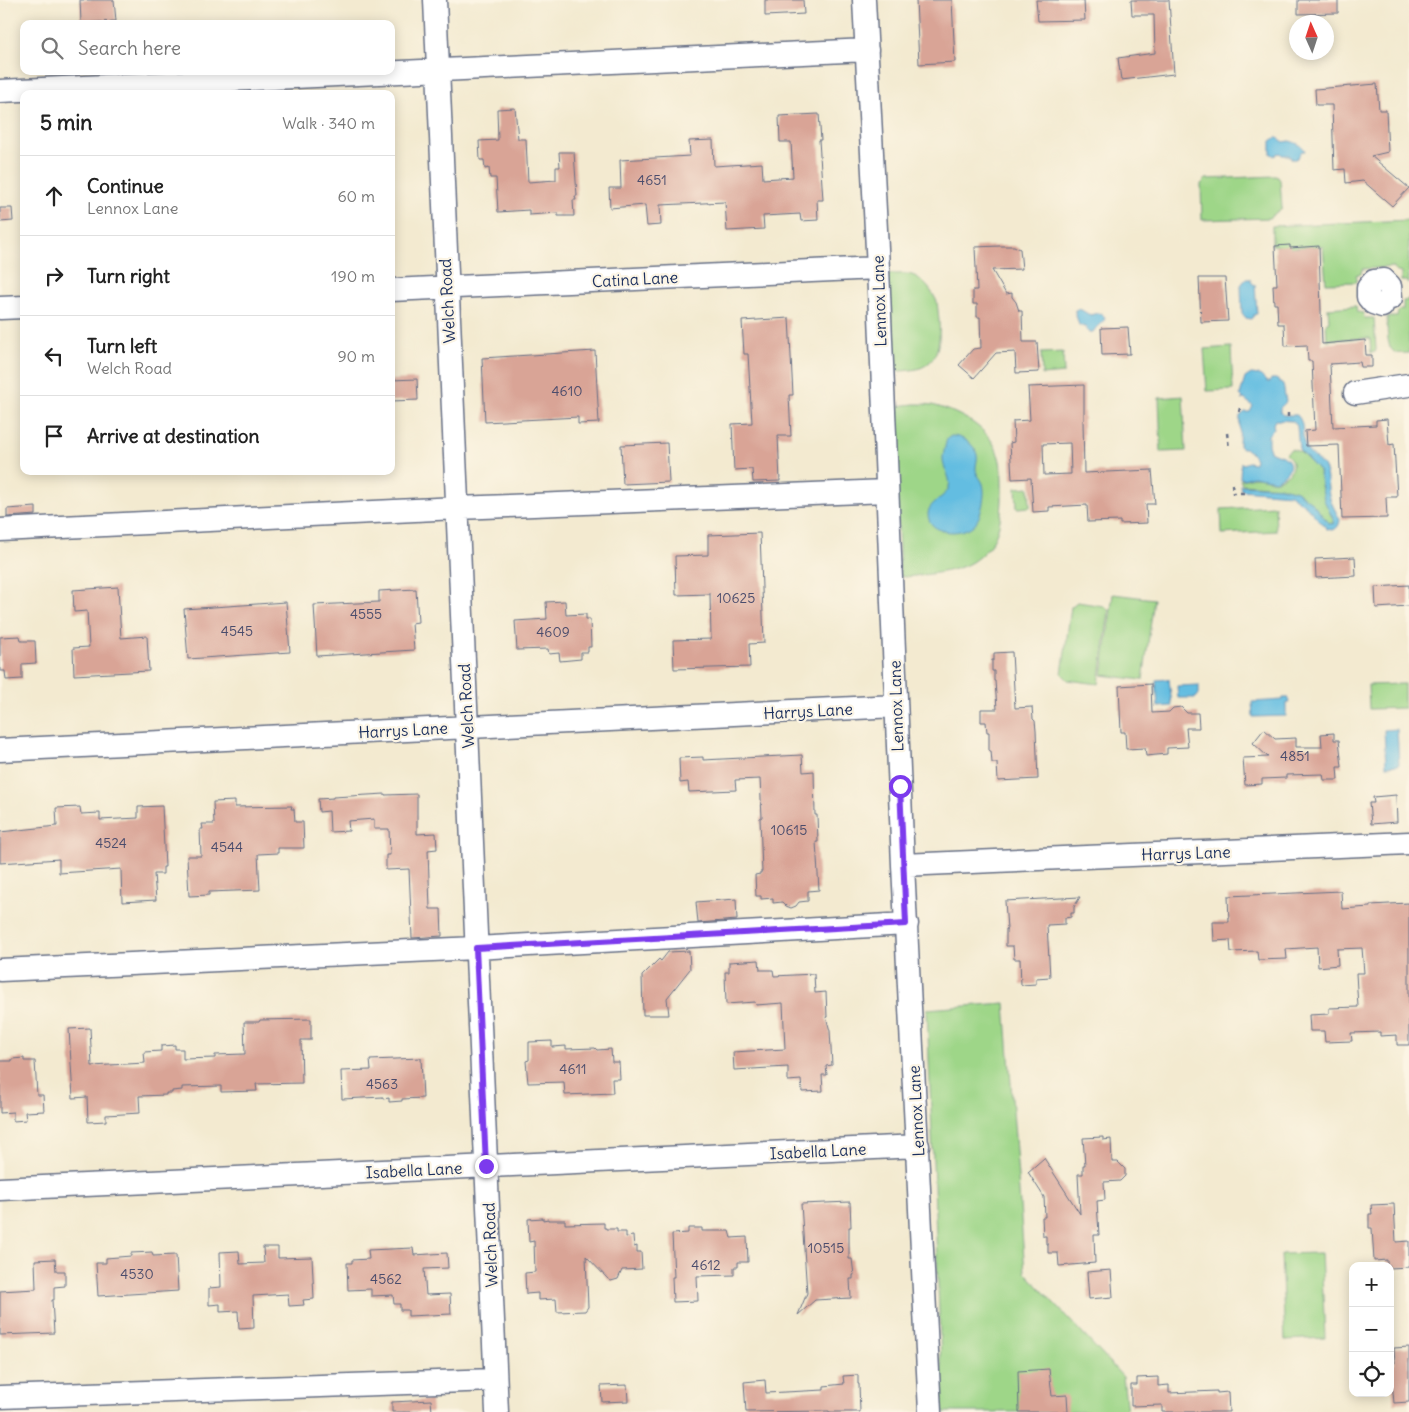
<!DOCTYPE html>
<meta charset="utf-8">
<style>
body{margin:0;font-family:Delius,sans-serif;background:#f6f6f6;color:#222}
.controls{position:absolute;right:15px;bottom:15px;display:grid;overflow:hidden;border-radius:10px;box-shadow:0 2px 12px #0003}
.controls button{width:45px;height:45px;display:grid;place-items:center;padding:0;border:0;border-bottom:1px solid #e0e0e0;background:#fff;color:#222;font:25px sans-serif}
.compass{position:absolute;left:1289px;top:15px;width:45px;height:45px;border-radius:50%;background:#fff;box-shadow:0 2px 12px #0003;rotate:357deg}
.stop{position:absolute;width:15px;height:15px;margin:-11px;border:4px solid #7c3aed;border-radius:50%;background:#fff}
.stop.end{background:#7c3aed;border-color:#fff;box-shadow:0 1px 5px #0008}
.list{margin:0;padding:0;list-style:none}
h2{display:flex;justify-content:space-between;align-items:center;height:65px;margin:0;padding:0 20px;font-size:21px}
h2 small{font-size:16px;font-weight:400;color:#767676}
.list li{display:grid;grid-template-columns:32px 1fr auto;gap:15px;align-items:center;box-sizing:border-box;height:80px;padding:0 20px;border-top:1px solid #e0e0e0}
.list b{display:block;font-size:19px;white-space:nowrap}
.list p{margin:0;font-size:16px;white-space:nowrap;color:#767676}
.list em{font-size:16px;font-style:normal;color:#767676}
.icon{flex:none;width:28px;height:28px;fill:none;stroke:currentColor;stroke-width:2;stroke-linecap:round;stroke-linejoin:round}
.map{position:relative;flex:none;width:1409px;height:1412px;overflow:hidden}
.search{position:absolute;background:#fff;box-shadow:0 2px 12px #0003;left:20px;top:20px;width:375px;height:55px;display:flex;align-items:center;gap:12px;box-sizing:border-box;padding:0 18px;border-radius:10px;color:#767676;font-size:19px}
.panel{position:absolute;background:#fff;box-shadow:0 2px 12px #0003;left:20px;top:90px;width:375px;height:385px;border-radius:10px}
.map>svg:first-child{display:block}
</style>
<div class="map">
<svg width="1409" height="1412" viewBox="0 0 1409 1412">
<rect width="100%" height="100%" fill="#fcf5e5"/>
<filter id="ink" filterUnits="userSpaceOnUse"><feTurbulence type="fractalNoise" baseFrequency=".02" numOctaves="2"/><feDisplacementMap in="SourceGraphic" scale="10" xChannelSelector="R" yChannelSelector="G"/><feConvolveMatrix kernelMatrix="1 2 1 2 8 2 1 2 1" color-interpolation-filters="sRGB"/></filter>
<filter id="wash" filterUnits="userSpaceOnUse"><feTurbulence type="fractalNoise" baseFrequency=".0096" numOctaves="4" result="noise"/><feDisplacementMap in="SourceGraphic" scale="20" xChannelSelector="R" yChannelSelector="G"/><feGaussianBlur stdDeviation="1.12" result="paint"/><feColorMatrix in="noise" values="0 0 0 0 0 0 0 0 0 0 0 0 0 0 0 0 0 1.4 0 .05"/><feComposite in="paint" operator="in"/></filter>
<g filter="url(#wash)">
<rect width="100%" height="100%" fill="#f3ead0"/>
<!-- green -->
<path fill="#9ed688" stroke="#5c8273" d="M1275,176L1278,177L1280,180L1282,208L1269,218L1202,220L1201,184L1206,179Z
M1409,220V283H1407L1406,281H1401V273L1395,271L1394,267L1362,269L1361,274L1356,275V282L1326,283L1323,246L1290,248L1272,245V226Z
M891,274C898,274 906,273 912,275C922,278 933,292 937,302C940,327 946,367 911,370C902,371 895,372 887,369L883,278Z
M1408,298H1409V353C1405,353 1400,354 1396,353C1385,348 1388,327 1387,317H1397L1398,312L1400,310H1403V301L1408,300Z
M1356,306L1357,312L1363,313L1364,318H1374L1376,350L1375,352L1371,353L1370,338L1327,340L1326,323L1329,321L1328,308Z
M1231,347L1233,390L1207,391L1204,349Z
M1063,352L1064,373L1042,375L1041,353Z
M1183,396L1186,451L1161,452L1159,398Z
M914,404C921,404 929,404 936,406C960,413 990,428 998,454C1003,468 1002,485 1002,500C1001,527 996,546 972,562C957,572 923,575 905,577L900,576L893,409L897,406Z
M1291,449L1300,452L1319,471L1321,486L1331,516L1333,519V524L1329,523L1310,501L1296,491L1281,487L1242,484L1240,480C1246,480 1250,477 1255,477C1269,477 1272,485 1285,476C1289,474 1291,471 1292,467C1293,460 1290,457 1285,454Z
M1029,487L1030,507L1017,508L1016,488Z
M1275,506L1276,531L1222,534L1221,509Z
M1113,594L1154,599L1143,680L1102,675Z
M1077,602L1104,606L1109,611L1099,684L1068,680L1062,674L1071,607Z
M1404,684V708L1369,709L1368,685Z
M1005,1003L1025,1272L1123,1377L1127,1412H943L927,1009Z
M1321,1253L1325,1338L1285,1340L1281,1254Z"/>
<!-- water -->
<path fill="#64bde1" stroke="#4076a0" d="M1277,137L1284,142L1290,141C1296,143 1303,145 1305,151H1302C1298,155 1299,160 1292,159L1289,155H1282L1280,153L1276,154L1275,156L1271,154V141Z
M1246,279H1250L1252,283L1255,285L1257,314H1255L1251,319L1246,318L1242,313L1241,285Z
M1078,309C1084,310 1086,314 1091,315L1098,313L1102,314L1105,319C1103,322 1097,326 1093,332H1089L1086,330L1087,328L1079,325L1075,312V310Z
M1251,374L1260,375L1267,382H1270L1271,379H1276L1283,384L1286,402L1280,408V412L1283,415H1297C1306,424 1300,437 1306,448C1309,456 1320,460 1324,468C1328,476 1327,486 1329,495C1331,504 1336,511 1340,520C1339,527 1335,532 1327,529L1306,506L1290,494L1241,490L1240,485L1281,487L1296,491L1310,501L1329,523L1333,524L1334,521L1324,500L1319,471L1299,450L1297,426L1293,421L1275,420L1273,424L1274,429L1268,435V445L1270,451C1275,454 1281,455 1286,458C1296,467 1283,477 1275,480L1253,476L1244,479L1240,478L1241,462L1243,464L1248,462L1254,463L1255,459L1251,453L1245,448H1242L1239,446L1240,416L1245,412H1250L1253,406L1244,399L1241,400L1243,398L1240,395L1245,378Z
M951,436C962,436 975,444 977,455C978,459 976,463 976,467C975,474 981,478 983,484C986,494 982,512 977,521C967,537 928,536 928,514C928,502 946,498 949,487C952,477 942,468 943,458C943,455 946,442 947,439Z
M1169,679L1172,706L1158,707L1156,680Z
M1199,685V694L1196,698H1178L1177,686Z
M1283,698H1288L1289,703H1286V716L1253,717L1252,702L1283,700Z
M1397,729L1399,765L1386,766L1384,730Z"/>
<g id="blocks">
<!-- building -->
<path fill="#d9a496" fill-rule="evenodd" d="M80,0H114L116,21L81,23Z
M765,0H803L804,14L765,16Z
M916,0H952L955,62L919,64Z
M1036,0H1084L1085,20L1038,21Z
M1131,0H1169L1174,74L1121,80L1118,58L1155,53L1154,15H1132Z
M1298,0H1338V13L1298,14Z
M1377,84L1379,110H1386L1388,152L1371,156L1409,188L1392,206L1363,181L1346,183L1345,169L1334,170L1332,105H1316L1315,89Z
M515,108L518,139H526L528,182L556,180V167H560L559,152H574L577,196H575L576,200H573L574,216H558V213L529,215V210L498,212L496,178H490L489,168L485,169L484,160H480L479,141L498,140L497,109Z
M819,114L821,140H819L823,200H817L818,220L801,221L800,214L763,216L764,229L727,231L725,202L660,205L661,225L647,226L645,205L610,208L609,188H621L620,160L690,156L689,141L713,140L714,166L762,163L763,179L793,177L791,142H780L779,116Z
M0,208H12L13,221L0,222Z
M1290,245V248L1319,246L1322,344L1365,340L1366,355H1372V367H1361L1360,362L1330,364L1333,427L1376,425V420L1387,419L1389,445L1394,444L1397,497H1386L1387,518L1342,519L1339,445L1306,446L1305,431L1315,430L1312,361H1308L1307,345L1285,346L1284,324H1278L1277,304H1274L1273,285H1277L1275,246Z
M1000,246H1014L1020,249L1022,269L992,270L1006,294L1012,293V297L1016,302L1019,311H1022L1023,342H1037L1039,372L1016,373L1015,352L996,353L974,378L959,365L973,349L981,348L980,317H977V304H973V290H977L975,247Z
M1199,278H1225L1228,321L1201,322Z
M789,318L793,395H789L791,436H778L780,481L753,482L752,469L734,470L732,424L752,423L748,354H744L742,321Z
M1128,327L1130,354L1102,355L1101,328Z
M595,351L599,423L578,424V417L485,422L482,358Z
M417,379L418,400L391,401V380Z
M1084,385V420H1083L1084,473L1152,470L1155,504H1146L1147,523L1120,524V521L1088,522L1087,505L1049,507V511L1033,512L1031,478L1012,479L1010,443L1014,442L1013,421L1030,420L1028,387ZM1070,443L1071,474L1044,475L1043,444Z
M667,443L669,482L623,484L621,445Z
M36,507V515L7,517V509Z
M760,533L764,643L749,644L750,667L674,669L673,640L711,639L710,594L676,595L675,556L708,555V535Z
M1355,557L1356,576L1316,578L1315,559Z
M1409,585V606L1376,608L1375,587Z
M118,587L121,638L147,636L149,671L74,675L73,648L89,647L87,611L74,612L73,590Z
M416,589L418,622L412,623L414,650L317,656L314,605L379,602V591Z
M565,601L566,615L586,614V619H590L591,647H588V652H581V659L560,661L559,653L549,654L548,649L517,650L515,621L547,619L546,602Z
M286,602L290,652L188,659L184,609Z
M20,636L21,641H35L36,663L22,664V679L6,680L5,671H0V637Z
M1012,652L1015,708L1032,707L1033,719L1035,721L1036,731L1038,779L998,781L997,763H992L991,751H989V732H987L986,722H981V709H997L995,681H994V671H992V660H994V653Z
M1151,684L1152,713L1169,712L1173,708L1181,707L1187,713H1198L1199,728H1186L1188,747L1167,748V754L1146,756L1145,748L1126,749L1125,732H1121L1119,686Z
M1264,729L1275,739L1296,738V747H1322L1321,734L1334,733V740H1339L1342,767H1337L1338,780H1324L1323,774L1286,775V778L1262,779V784L1245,785L1243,758L1268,757L1253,743Z
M802,755L803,772L814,771L815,815H817L818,842H816L819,890L808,891V901L799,902L796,906L791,908L786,906L782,902L773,903V898L761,899V896H756L755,875L760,874V872H762L760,818L762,817L760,779L735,780L736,790L689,792L688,782L680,783L679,758L703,757V760Z
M385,794V795L417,794V834L436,833L437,849L428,850L430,909H441L442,936L412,938L409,869L386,870V855H390L389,829H374V819L348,821L349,831L330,832L329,811L319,812L318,799L333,798V797Z
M1396,795L1397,822L1371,824L1369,803H1374L1373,797Z
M235,801V807L292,806L291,809H294L295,822H303L304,848H278V853L258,854L260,890L209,892V895L189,896L187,856H201L200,829H203L202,824H214L213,802Z
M162,806L165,867H163V874H154L156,900L122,902L121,869L59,873V859L0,863V832L57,826L56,808L80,807L81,814L100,813V820L138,818V807Z
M1341,891L1342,909L1370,907V905L1409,903V1045H1397V1035L1380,1036V1032L1351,1033L1352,1041L1325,1042L1324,1031H1310L1309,1015L1329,1014V1008L1358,1007L1356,973H1364L1362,948L1337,949L1338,965L1318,967L1317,947L1286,949L1287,959L1258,960L1257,951L1231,952L1230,940L1214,941L1213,922H1229L1228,896Z
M1080,897L1074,907V913H1071V917L1065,918V924L1047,925L1050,977L1036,978V984L1021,985L1020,959H1014L1013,946H1006V929H1007L1005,901Z
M736,899L737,920L698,923L696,902Z
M689,951L690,969L667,998L669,1015H643L642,976L659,959L661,961L668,952Z
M759,960L760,970H773L774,976L814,974L815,993L826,992L827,1017H826L830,1031L832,1065L826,1066L827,1075H822L823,1091L802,1092L801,1080L788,1081V1067L734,1070L733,1052L785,1049L783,1003L756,1005L755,1002L726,1004L725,972H729V962Z
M311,1019V1040H301L302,1083L256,1084L257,1091L221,1092V1086L182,1087V1090L172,1091V1093H166V1095L139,1096L140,1113L106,1115V1121L88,1122L87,1097L73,1098L69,1029L90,1028L92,1066L145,1063L144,1052L161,1051V1046L175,1045V1049H183V1059L215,1058V1055L245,1054L244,1022H259L260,1020Z
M552,1041V1047L566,1046V1049L595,1048L597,1050L611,1049L612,1062H619L620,1079H612L613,1093L565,1095L564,1082L528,1083L526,1061L529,1060V1042Z
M24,1058V1061H35L37,1095H43L44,1111L25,1112L26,1120L13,1121V1112L0,1113V1061H12V1059Z
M421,1058L423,1098L402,1099V1101L389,1102V1098L383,1099V1097L342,1099L341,1071L371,1070L370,1060Z
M1103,1137V1140L1111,1139L1112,1162H1118L1125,1169V1176L1120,1181L1104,1182L1105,1200L1097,1201L1099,1235H1094L1095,1263L1059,1266L1058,1253H1048V1244H1046V1236H1043L1042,1217H1045L1044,1197L1028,1172L1044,1158L1080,1214L1078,1174H1083V1165H1085L1083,1138Z
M850,1202L851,1227H849V1259H852L854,1275H853V1279H850L851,1298L815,1300L798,1315L807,1293L801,1204Z
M1394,1204L1396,1242L1409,1241V1267L1390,1268V1266H1387V1260L1374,1261L1372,1228H1369V1214H1372L1371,1205Z
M543,1218V1220L548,1219V1220H565V1224L604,1223V1228H606V1229H617V1232H626V1237L633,1236L634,1247L637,1246V1252H641L642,1269L622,1270L618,1279L611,1281L608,1279L586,1256L588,1307L585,1311L557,1312L556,1299L538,1300V1293L526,1294L525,1273L535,1272L534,1241L529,1242L528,1219Z
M688,1228H702V1231H729L731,1238L747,1237L748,1262H738V1267H734V1275L697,1276L698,1301L673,1302L672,1277H674L672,1234L688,1233Z
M263,1247H278V1258L312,1257L314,1299L303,1300L304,1305L289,1306L288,1294L253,1296L254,1328L239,1329L238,1311L220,1312V1304L209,1305V1288L221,1287L220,1252L239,1251L240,1264L264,1263Z
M413,1248L414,1255L447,1253L448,1268L424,1269L426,1295L450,1294L451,1314L408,1316V1310H400V1304H394L393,1295L371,1296V1289L348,1290L347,1263H352V1260L369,1259L368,1250Z
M152,1252L153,1256L176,1255L178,1291L98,1296L96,1263H106V1258L131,1256V1253Z
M55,1259L56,1271H65V1286L54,1287V1300H52L54,1333L0,1335V1291L36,1289L35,1260Z
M1111,1270L1113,1297L1089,1299L1087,1272Z
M1409,1347V1402L1394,1403L1391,1371L1394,1363H1395L1394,1348Z
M1049,1369L1052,1396L1067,1395L1068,1412H1019L1018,1371Z
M858,1375V1384H859L860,1412H829V1411L746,1412L744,1382L765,1380L766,1393L824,1390V1386L844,1384L843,1376Z
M1158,1377V1386L1169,1385V1393L1217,1391V1393L1228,1392L1229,1412H1162V1405L1131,1406V1385H1137V1378Z
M627,1385L628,1401L602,1402L601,1386Z
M431,1400L432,1412H392V1402Z"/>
</g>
</g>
<g filter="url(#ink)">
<use href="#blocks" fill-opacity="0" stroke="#677086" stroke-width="1"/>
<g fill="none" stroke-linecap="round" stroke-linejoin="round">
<!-- minor casing -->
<g stroke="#677086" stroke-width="25">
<path id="minor" d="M435,0L497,1412
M864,0L878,268L903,865L930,1412
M0,91L867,50
M391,290L878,268
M1382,306L1373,303L1368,297V288L1374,281L1384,280L1390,286L1391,298
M0,308L24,307
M1355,393L1408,385
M0,530L457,508L887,491
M0,750L896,706
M903,865L1409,843
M0,970L476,948L907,924
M0,1189L918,1146
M0,1397L495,1380"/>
</g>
<!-- path -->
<path stroke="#677086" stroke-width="2.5" stroke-dasharray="4 4" stroke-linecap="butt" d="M1239,412L1240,408
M1288,413V421
M1227,433L1229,448
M1232,484L1233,493H1247"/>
<!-- minor -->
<use href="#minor" stroke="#fff" stroke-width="22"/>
</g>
</g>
<g fill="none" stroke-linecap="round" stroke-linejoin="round" filter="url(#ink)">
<!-- route -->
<path stroke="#7c3aed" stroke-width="6" d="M486,1166L476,948L906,924L900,786"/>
</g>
<g text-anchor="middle" stroke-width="4.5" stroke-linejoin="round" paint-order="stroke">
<!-- number labels -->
<g font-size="14" fill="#4a4c6c">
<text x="652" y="185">4651</text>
<text x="567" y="396">4610</text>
<text x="736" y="603">10625</text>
<text x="366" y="619">4555</text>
<text x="237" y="636">4545</text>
<text x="553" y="637">4609</text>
<text x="1295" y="761">4851</text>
<text x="789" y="835">10615</text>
<text x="111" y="848">4524</text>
<text x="227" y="852">4544</text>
<text x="573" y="1074">4611</text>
<text x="382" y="1089">4563</text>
<text x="826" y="1253">10515</text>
<text x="706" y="1270">4612</text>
<text x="137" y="1279">4530</text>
<text x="386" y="1284">4562</text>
</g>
<!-- street labels -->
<g font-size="16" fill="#1b2f5e" stroke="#fcf5e5">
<text transform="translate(635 279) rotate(-3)" y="6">Catina Lane</text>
<text transform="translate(447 301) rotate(-93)" y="6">Welch Road</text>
<text transform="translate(879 301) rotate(-92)" y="6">Lennox Lane</text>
<text transform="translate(466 706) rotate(-93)" y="6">Welch Road</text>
<text transform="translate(896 706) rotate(-92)" y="6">Lennox Lane</text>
<text transform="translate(808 711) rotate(-3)" y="6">Harrys Lane</text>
<text transform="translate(403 730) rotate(-3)" y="6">Harrys Lane</text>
<text transform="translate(1186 853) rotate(-2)" y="6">Harrys Lane</text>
<text transform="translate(916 1111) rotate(-93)" y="6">Lennox Lane</text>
<text transform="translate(818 1151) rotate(-3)" y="6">Isabella Lane</text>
<text transform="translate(414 1170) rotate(-3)" y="6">Isabella Lane</text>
<text transform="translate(490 1245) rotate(-92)" y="6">Welch Road</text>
</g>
</g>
</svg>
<div class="controls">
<button>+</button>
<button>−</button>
<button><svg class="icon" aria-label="locate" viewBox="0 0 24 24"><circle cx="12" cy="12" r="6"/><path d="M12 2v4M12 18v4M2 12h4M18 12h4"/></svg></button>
</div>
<svg class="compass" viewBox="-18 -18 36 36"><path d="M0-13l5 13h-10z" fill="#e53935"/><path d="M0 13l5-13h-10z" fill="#767676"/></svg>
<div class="stop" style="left:900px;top:786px"></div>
<div class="stop end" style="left:486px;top:1166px"></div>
<div class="search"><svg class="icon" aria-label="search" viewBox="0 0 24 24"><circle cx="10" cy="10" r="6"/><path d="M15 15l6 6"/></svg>Search here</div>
<section class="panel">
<h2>5 min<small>Walk · 340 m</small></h2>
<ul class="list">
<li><svg class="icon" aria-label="ahead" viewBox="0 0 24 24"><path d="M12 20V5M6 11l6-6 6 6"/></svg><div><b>Continue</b><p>Lennox Lane</p></div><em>60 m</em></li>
<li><svg class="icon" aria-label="right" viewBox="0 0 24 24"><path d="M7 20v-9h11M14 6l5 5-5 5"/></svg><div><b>Turn right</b></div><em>190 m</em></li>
<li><svg class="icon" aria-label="left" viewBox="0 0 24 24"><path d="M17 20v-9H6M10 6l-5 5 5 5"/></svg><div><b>Turn left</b><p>Welch Road</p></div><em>90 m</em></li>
<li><svg class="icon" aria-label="arrive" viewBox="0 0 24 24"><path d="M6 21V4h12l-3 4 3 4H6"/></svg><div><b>Arrive at destination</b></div></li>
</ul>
</section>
</div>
